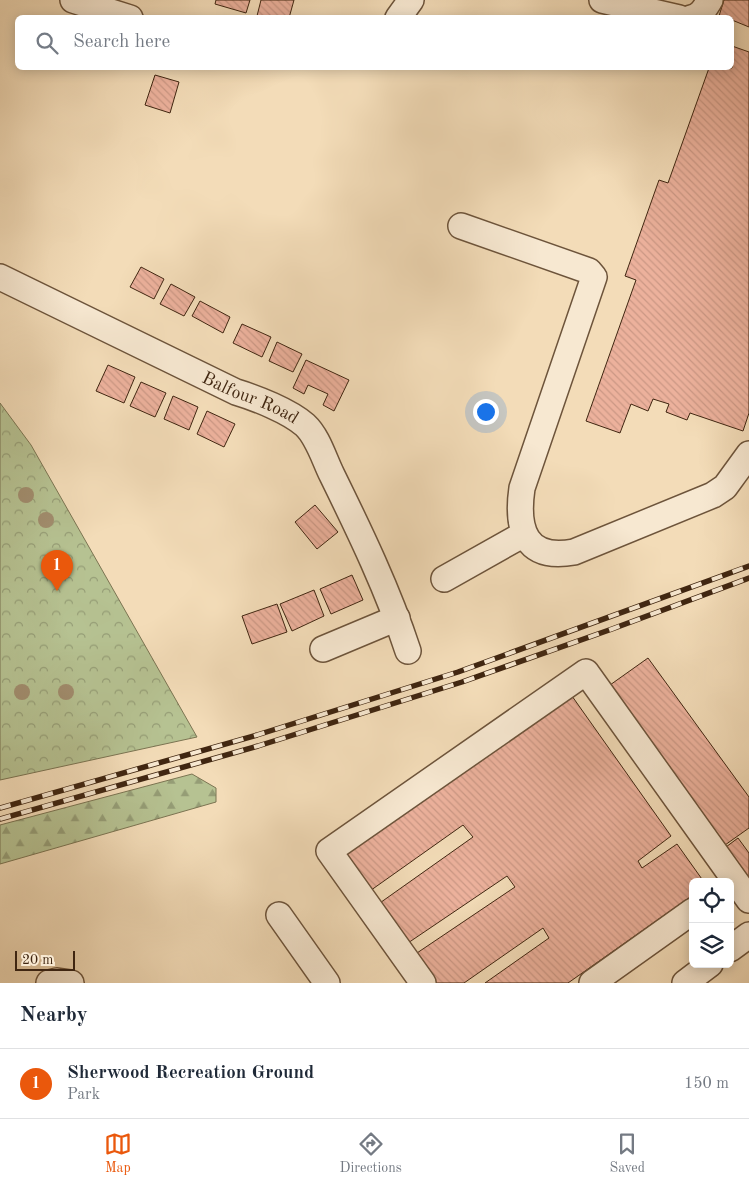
<!DOCTYPE html>
<style>
body{margin:0;font-family:"Old Standard TT",serif;background:#f6f6f7;color:#1f2937}
.controls{position:absolute;right:15px;bottom:15px;display:grid;overflow:hidden;border-radius:8px;box-shadow:0 2px 12px #0003}
.controls button{width:45px;height:45px;display:grid;place-items:center;padding:0;border:0;border-bottom:1px solid #e0e1e3;background:#fff;color:#1f2937;font:25px sans-serif}
.scale{position:absolute;left:15px;bottom:12px;width:60px;box-sizing:border-box;padding-left:5px;border:2px solid #402611;border-top:0;font-size:14px;line-height:18px;white-space:nowrap;color:#402611;-webkit-text-stroke:4px #f7e8d1;paint-order:stroke}
.you{position:absolute;left:485px;top:411px;width:18px;height:18px;margin:-12px;border:4px solid #fff;border-radius:50%;background:#1a73e8;box-shadow:0 0 0 8px #1a73e833}
.badge{display:grid;place-items:center;width:32px;height:32px;border-radius:50%;background:#ea580c;color:#fff;font-size:16px;font-weight:700}
.pin{position:absolute;translate:-50% -41px;filter:drop-shadow(0 1px 2px #0008)}
.pin::after{content:'';position:absolute;top:26px;width:18px;height:15px;background:inherit;clip-path:polygon(0 0,100% 0,50% 100%)}
.list{margin:0;padding:0;list-style:none}
h2{display:flex;justify-content:space-between;align-items:center;height:65px;margin:0;padding:0 20px;font-size:21px}
h2 small{font-size:16px;font-weight:400;color:#747a83}
.list li{display:grid;grid-template-columns:32px 1fr auto;gap:15px;align-items:center;box-sizing:border-box;height:70px;padding:0 20px;border-top:1px solid #e0e1e3}
.list b{display:block;font-size:19px;white-space:nowrap}
.list p{margin:0;font-size:16px;white-space:nowrap;color:#747a83}
.list em{font-size:16px;font-style:normal;color:#747a83}
.icon{flex:none;width:28px;height:28px;fill:none;stroke:currentColor;stroke-width:2;stroke-linecap:round;stroke-linejoin:round}
.map{position:relative;flex:none;width:749px;height:983px;overflow:hidden}
.search{position:absolute;background:#fff;box-shadow:0 2px 12px #0003;left:15px;right:15px;top:15px;height:55px;display:flex;align-items:center;gap:12px;box-sizing:border-box;padding:0 18px;border-radius:8px;color:#747a83;font-size:19px}
.sheet{height:135px;background:#fff}
nav{display:flex;justify-content:space-around;align-items:center;box-sizing:border-box;height:70px;border-top:1px solid #e0e1e3;background:#fff;font-size:14px;color:#747a83}
nav a{display:grid;justify-items:center;gap:2px}
nav .on{color:#ea580c}
.map>svg:first-child{display:block}
</style>
<div class="map">
<svg width="749" height="983" viewBox="0 0 749 983">
<defs>
<pattern id="forest-firs" width="22" height="20" patternUnits="userSpaceOnUse" patternTransform="scale(1.25)"><rect width="22" height="20" fill="#b6c292"/><path d="M5 1l3.5 6h-7zM16 11l3.5 6h-7z" fill="#959d76"/></pattern>
<pattern id="park-crowns" width="20" height="18" patternUnits="userSpaceOnUse" patternTransform="scale(1.25)"><rect width="20" height="18" fill="#b6c292"/><path d="M2 6a3 3 0 1 1 6 0M12 15a3 3 0 1 1 6 0" fill="none" stroke="#959d76"/></pattern>
<pattern id="building-back-hatch" width="6" height="6" patternUnits="userSpaceOnUse" patternTransform="scale(1.25)"><rect width="6" height="6" fill="#ecb19c"/><path d="M-1 5l2 2M0 0l6 6M5-1l2 2" fill="none" stroke="#cb9885"/></pattern>
</defs>
<rect width="100%" height="100%" fill="#f3dcb8"/>
<filter id="stains"><feTurbulence type="fractalNoise" baseFrequency=".004" numOctaves="4"/><feColorMatrix values="0 0 0 0 .2 0 0 0 0 .09 0 0 0 0 .02 0 0 0 .5 -.17"/></filter>
<radialGradient id="worn" r=".72"><stop offset=".6" stop-color="#630" stop-opacity="0"/><stop offset="1" stop-color="#630" stop-opacity=".3"/></radialGradient>
<!-- forest -->
<path fill="url(#forest-firs)" stroke="#7b7452" d="M192,774L216,788V802L0,864V825Z"/>
<!-- park -->
<path fill="url(#park-crowns)" stroke="#7b7452" d="M0,403L31,445L197,737L0,780Z"/>
<!-- building -->
<path fill="url(#building-back-hatch)" stroke="#402611" d="M216,0H250L246,13L215,4Z
M261,0H294L289,18L257,16Z
M724,0H749V27L732,20V18L719,16Z
M732,46L749,52V413L743,431L690,413L687,420L666,412L669,404L653,399L648,411L631,404L620,433L586,421L636,280L625,276L659,180L668,183L709,68H732Z
M155,75L179,82L170,113L145,105Z
M141,267L164,279L154,299L130,287Z
M171,284L195,297L184,316L160,304Z
M200,301L230,317L223,333L192,316Z
M242,324L271,337L262,357L233,343Z
M277,342L302,354L293,372L269,361Z
M306,360L349,380L334,411L323,405L328,394L308,385L304,394L293,388Z
M108,365L135,377L124,403L96,391Z
M141,382L166,393L155,417L130,406Z
M173,396L198,407L189,430L164,419Z
M207,411L235,424L224,447L197,434Z
M315,505L338,532L317,549L295,522Z
M352,575L363,600L331,614L320,589Z
M314,590L324,616L292,631L280,604Z
M277,604L287,632L252,644L242,616Z
M648,658L749,797V828L725,845L610,685Z
M567,689L671,836L638,861L642,868L677,844L704,882H693V895L568,983H485L549,938L543,928L464,983H433L414,955L515,887L507,876L405,945L377,905L473,837L463,825L367,893L338,852Z
M738,838L749,853V878L726,847Z"/>
<g fill="none" stroke-linecap="round" stroke-linejoin="round">
<!-- minor casing -->
<g stroke="#6d543b" stroke-width="28">
<g id="minor">
<path d="M73,0L130,18"/>
<path d="M602,0L679,18"/>
<path d="M398,18L411,0"/>
<path d="M691,18C701,16 705,8 710,0"/>
<path d="M461,226L589,271L594,277L522,488C516,529 525,561 574,552L713,495L725,487L749,454"/>
<path id="s1" d="M0,277L236,392C256,398 289,411 305,425C318,437 324,459 332,475C360,532 388,590 408,651"/>
<path d="M444,579L524,534"/>
<path d="M323,649L397,618"/>
<path d="M279,915L327,983"/>
<path d="M730,949L749,935"/>
<path d="M49,983L57,981L71,983"/>
<path d="M423,983L329,851L586,672L749,900"/>
<path d="M592,983L693,911"/>
<path d="M685,983L710,964"/>
</g>
</g>
<!-- minor -->
<use href="#minor" stroke="#f7e8d1" stroke-width="25"/>
<!-- rail casing -->
<g stroke="#402611" stroke-width="5.5">
<path id="rail" d="M0,808L257,735L458,672L749,566
M0,819L258,746L462,682L612,629L749,578"/>
</g>
<!-- rail -->
<use href="#rail" stroke="#f7e8d1" stroke-width="4" stroke-dasharray="11" stroke-linecap="butt"/>
</g>
<!-- trees -->
<g fill="#a18d6e">
<circle cx="26" cy="495" r="8"/>
<circle cx="46" cy="520" r="8"/>
<circle cx="22" cy="692" r="8"/>
<circle cx="66" cy="692" r="8"/>
</g>
<g text-anchor="middle" stroke-width="4.5" stroke-linejoin="round" paint-order="stroke">
<!-- street labels -->
<g font-size="18" fill="#402611" stroke="#f7e8d1">
<text dy="6" stroke="none"><textPath href="#s1" startOffset="278">Balfour Road</textPath></text>
</g>
</g>
<rect width="100%" height="100%" filter="url(#stains)"/>
<rect width="100%" height="100%" fill="url(#worn)"/>
</svg>
<div class="controls">
<button><svg class="icon" aria-label="locate" viewBox="0 0 24 24"><circle cx="12" cy="12" r="6"/><path d="M12 2v4M12 18v4M2 12h4M18 12h4"/></svg></button>
<button><svg class="icon" aria-label="layers" viewBox="0 0 24 24"><path d="M12 4l9 5-9 5-9-5zM3 14l9 5 9-5"/></svg></button>
</div>
<div class="scale">20 m</div>
<div class="you"></div>
<div class="pin badge" style="left:57px;top:591px">1</div>
<div class="search"><svg class="icon" aria-label="search" viewBox="0 0 24 24"><circle cx="10" cy="10" r="6"/><path d="M15 15l6 6"/></svg>Search here</div>
</div>
<section class="sheet">
<h2>Nearby<small></small></h2>
<ul class="list">
<li><span class="badge">1</span><div><b>Sherwood Recreation Ground</b><p>Park</p></div><em>150 m</em></li>
</ul>
</section>
<nav>
<a class="on"><svg class="icon" aria-label="map" viewBox="0 0 24 24"><path d="M3 6l6-2 6 2 6-2v14l-6 2-6-2-6 2zM9 4v14M15 6v14"/></svg>Map</a>
<a><svg class="icon" aria-label="directions" viewBox="0 0 24 24"><path d="M12 3l9 9-9 9-9-9zM9 14v-3h6M13 9l2 2-2 2"/></svg>Directions</a>
<a><svg class="icon" aria-label="saved" viewBox="0 0 24 24"><path d="M7 4h10v16l-5-4-5 4z"/></svg>Saved</a>
</nav>
